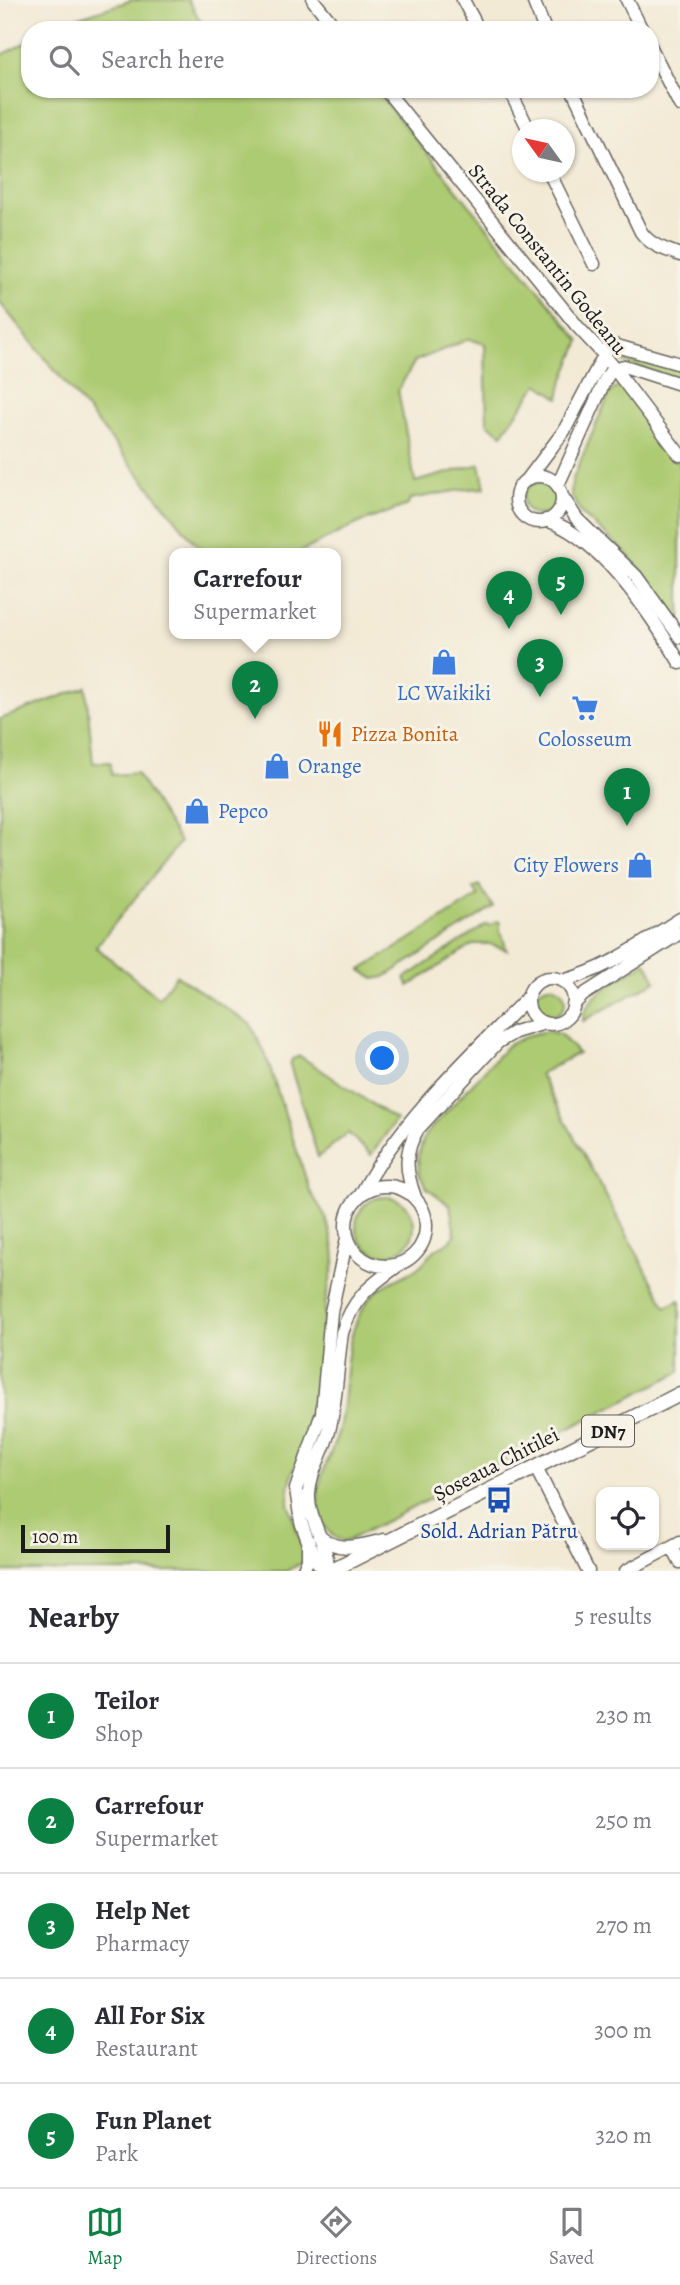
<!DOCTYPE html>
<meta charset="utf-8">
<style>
body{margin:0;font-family:Alegreya,serif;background:#f7f7f7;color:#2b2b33}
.controls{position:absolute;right:21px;bottom:21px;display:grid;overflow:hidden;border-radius:14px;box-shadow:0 2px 5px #0004}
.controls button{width:63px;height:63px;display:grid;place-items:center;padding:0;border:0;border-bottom:2px solid #e1e1e2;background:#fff;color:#2b2b33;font:35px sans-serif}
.compass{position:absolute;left:512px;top:119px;width:63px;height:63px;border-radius:50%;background:#fff;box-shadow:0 2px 5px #0004;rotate:303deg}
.scale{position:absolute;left:21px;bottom:18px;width:149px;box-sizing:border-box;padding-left:7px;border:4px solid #1c1c1c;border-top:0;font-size:19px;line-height:24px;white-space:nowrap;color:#1c1c1c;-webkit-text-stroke:5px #f7f3e8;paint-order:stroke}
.you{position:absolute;left:383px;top:1059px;width:24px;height:24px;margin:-18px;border:5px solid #fff;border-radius:50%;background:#1a73e8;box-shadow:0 0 0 10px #1a73e833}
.badge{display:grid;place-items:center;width:46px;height:46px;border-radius:50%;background:#0b8043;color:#fff;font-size:23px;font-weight:700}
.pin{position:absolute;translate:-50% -58px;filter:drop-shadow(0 2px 4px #0008)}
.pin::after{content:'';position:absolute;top:37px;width:24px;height:21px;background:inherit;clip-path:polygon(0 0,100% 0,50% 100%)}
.popup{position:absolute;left:169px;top:548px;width:172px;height:91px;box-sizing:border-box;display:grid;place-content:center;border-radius:14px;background:#fff;filter:drop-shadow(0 2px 5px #0005);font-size:23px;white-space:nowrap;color:#7c7c81}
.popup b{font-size:26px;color:#2b2b33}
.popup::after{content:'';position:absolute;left:50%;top:100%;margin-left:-14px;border:14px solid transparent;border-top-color:#fff}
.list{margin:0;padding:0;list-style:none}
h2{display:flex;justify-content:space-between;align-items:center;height:91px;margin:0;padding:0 28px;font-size:30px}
h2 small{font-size:23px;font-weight:400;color:#7c7c81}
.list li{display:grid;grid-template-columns:46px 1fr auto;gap:21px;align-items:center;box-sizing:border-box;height:105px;padding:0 28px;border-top:2px solid #e1e1e2}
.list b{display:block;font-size:26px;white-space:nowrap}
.list p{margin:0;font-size:23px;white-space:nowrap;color:#7c7c81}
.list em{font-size:23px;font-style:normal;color:#7c7c81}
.icon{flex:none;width:38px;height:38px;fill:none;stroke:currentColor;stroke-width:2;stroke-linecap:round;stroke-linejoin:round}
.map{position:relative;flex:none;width:680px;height:1571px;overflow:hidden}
.search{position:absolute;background:#fff;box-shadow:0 2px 5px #0004;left:21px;right:21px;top:21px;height:77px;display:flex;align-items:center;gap:18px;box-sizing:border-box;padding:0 24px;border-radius:28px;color:#7c7c81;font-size:26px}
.sheet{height:616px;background:#fff}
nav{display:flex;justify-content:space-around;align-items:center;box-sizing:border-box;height:98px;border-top:2px solid #e1e1e2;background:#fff;font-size:19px;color:#7c7c81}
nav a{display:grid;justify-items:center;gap:4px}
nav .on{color:#0b8043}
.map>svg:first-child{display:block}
</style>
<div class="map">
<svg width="680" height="1571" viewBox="0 0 680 1571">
<rect width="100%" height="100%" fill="#f7f3e8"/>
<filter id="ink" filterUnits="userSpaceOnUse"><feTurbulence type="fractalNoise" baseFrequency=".0143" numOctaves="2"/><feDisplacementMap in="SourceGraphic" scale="14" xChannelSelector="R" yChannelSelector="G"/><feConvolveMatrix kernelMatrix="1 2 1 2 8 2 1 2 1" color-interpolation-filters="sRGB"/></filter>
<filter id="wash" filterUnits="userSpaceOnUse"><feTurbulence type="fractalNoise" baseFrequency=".00686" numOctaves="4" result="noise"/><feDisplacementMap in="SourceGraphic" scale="28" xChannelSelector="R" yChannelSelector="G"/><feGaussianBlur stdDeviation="1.57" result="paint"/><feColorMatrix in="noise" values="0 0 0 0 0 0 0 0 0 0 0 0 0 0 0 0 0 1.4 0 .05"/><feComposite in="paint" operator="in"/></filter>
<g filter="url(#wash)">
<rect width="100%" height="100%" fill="#f3ead5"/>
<!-- green -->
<path fill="#adcb72" stroke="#647447" stroke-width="2" d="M132,0H188L206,30H48L58,24Z
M30,40V89H375L580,341L562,384L559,398L538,384L502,434L487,423L485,344L469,339L415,361L398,390L415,482L480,464L485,488L466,489L410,499L408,505L359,523L298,553H203L0,303V56Z
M616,350L680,370V380L620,361L616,356Z
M620,386L680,464V623L656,587L626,553L581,513L571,495L572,481L610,392Z
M523 499a16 16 0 1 1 32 0a16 16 0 1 1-32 0Z
M86,687L93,763L110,762L112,775L136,773L180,842L96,947L159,998L176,975L250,1024L265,1053L310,1191L326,1217L334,1248L335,1259L326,1298L315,1413L310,1433L293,1471L289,1488V1504L306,1561L286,1571H0V719Z
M479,885L493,907L385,977L374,979L361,970L478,896L473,888Z
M498,921L500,923V930L507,950L490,944H473L409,986L405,978L487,924L489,926Z
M646,962L656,981L583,1021C582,996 627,975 646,962Z
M535 1001a15 15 0 1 1 30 0a15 15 0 1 1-30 0Z
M547,1031L560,1034L578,1053L540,1074L666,1307L680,1300V1372L345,1542C326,1537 319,1518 318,1500C317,1476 333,1453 339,1429C349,1387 340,1338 368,1301C381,1283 399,1280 416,1269C424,1264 428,1256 435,1250C442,1244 450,1244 455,1235L450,1205L427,1188L419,1174L418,1156L425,1135L508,1045L529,1035Z
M300,1056L396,1120L371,1155L348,1133L318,1157L290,1065L292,1059Z
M356 1226a29 29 0 1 1 58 0a29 29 0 1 1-58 0Z"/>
</g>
<g filter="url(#ink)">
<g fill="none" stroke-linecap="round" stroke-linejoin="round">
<!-- minor casing -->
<g stroke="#67645d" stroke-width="15">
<path id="minor" d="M313,0L337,30
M463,0L479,30
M533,0L545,30
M627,0L642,30
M650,46L680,105
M385,89L577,326L604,355L680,455
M509,89L529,130
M572,89L641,232C651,246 665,249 680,255
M549,172L594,264
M612,369L624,366L680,384
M516 499a23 23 0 1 1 46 0a23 23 0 1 1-46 0Z
M527,480L564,431L610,344L680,364
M558,485L605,380L612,369
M562,496L577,519L636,576L680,637
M546,520C601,537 652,616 680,663
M528 1001a23 23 0 1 1 46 0a23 23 0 1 1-46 0Z
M562,981C609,969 640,944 680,919
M573,1005L583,995L680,933
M346 1226a40 40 0 1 1 80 0a40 40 0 1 1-80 0Z
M361,1194C402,1118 468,1058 528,997
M415,1197C406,1173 403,1152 418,1129L498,1042L515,1032L545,1023
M536,1468L588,1571
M319,1536C339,1554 361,1545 384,1540
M672,1547L680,1562
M303,1571L308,1559V1545
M327,1571L318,1563L308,1541L301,1522L296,1489L322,1413L331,1312L347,1238
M328,1571C329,1543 307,1521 309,1493C310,1471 324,1452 329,1431C337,1399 337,1365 342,1333C353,1297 371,1285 400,1264
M626,1571L680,1542"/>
</g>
<!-- major casing -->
<g stroke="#67645d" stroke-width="17">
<path id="major" d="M330,1571L680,1394"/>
</g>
<!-- minor -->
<use href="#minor" stroke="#fff" stroke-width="12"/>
<!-- major -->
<use href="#major" stroke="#fff" stroke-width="14"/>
</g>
</g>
<!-- icons -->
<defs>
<g id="shop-bare" transform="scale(2.1)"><path d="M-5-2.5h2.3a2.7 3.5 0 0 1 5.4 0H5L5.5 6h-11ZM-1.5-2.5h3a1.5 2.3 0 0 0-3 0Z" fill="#3f7fe0" stroke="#f7f3e8" stroke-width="2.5" paint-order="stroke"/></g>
<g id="supermarket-bare" transform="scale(2.1)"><path d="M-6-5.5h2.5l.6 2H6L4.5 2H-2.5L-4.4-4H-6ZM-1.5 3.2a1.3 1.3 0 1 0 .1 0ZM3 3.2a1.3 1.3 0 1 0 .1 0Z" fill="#3f7fe0" stroke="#f7f3e8" stroke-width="2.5" paint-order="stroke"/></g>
<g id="restaurant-bare" transform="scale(2.1)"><path d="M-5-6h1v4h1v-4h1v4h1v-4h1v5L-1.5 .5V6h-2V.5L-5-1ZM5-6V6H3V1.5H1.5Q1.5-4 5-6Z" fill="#e8710a" stroke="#f7f3e8" stroke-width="2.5" paint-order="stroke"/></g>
<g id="bus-bare" transform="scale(2.1)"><path d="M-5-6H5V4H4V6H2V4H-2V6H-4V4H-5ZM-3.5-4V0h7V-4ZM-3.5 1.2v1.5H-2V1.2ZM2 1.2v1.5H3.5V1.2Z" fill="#1a4fb4" stroke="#f7f3e8" stroke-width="2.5" paint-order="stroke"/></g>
</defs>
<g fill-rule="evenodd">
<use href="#shop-bare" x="444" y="662"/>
<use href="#supermarket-bare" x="585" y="708"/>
<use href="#restaurant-bare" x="330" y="734"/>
<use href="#shop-bare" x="277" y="766"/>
<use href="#shop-bare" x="197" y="811"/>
<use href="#shop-bare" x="640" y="865"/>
<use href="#bus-bare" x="499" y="1500"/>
</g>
<g text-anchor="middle" stroke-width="6" stroke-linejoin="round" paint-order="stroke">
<!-- shield labels -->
<rect fill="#f7f3e8" stroke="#5e5c59" stroke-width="2" x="582" y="1415.5" width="52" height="31" rx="5"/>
<g font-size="19" font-weight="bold" fill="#1c1c1c">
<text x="608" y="1438">DN7</text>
</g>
<!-- street labels -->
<g font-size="21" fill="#1c1c1c" stroke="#f7f3e8">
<text transform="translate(548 259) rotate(51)" y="7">Strada Constantin Godeanu</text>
<text transform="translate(496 1464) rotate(-27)" y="7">Șoseaua Chitilei</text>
</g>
<!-- shop labels -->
<g font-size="21" fill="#366cbe" stroke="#f7f3e8">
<text x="444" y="700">LC Waikiki</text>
<text x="585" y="746">Colosseum</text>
<text x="298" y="773" text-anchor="start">Orange</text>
<text x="218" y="818" text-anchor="start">Pepco</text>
<text x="619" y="872" text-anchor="end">City Flowers</text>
</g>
<!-- food labels -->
<g font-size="21" fill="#c56008" stroke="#f7f3e8" text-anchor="start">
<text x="351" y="741">Pizza Bonita</text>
</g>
<!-- transit labels -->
<g font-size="21" fill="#164399" stroke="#f7f3e8">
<text x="499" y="1538">Sold. Adrian Pătru</text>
</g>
</g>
</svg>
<div class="controls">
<button><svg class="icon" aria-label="locate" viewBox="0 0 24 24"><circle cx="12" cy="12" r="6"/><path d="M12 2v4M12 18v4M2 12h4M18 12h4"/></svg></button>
</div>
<svg class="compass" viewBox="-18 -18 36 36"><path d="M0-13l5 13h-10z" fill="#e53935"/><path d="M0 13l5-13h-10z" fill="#7c7c81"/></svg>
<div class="scale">100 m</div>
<div class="you"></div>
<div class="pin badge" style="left:627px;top:826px">1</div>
<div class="pin badge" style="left:255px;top:719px">2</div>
<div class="popup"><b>Carrefour</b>Supermarket</div>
<div class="pin badge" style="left:540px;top:697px">3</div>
<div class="pin badge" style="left:509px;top:629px">4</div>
<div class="pin badge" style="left:561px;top:615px">5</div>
<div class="search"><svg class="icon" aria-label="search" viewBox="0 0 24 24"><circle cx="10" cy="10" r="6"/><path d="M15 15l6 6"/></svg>Search here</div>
</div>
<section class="sheet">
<h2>Nearby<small>5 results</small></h2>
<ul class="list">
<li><span class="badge">1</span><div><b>Teilor</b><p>Shop</p></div><em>230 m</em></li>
<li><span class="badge">2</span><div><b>Carrefour</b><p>Supermarket</p></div><em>250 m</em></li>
<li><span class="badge">3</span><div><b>Help Net</b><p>Pharmacy</p></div><em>270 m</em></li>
<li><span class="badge">4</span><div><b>All For Six</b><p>Restaurant</p></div><em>300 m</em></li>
<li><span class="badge">5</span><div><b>Fun Planet</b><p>Park</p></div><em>320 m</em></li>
</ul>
</section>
<nav>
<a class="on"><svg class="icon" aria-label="map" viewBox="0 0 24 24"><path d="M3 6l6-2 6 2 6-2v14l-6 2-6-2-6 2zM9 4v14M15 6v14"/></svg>Map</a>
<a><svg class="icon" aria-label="directions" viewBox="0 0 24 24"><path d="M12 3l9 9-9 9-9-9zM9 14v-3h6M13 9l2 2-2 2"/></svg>Directions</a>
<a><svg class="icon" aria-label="saved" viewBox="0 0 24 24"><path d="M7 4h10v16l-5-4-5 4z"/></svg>Saved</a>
</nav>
